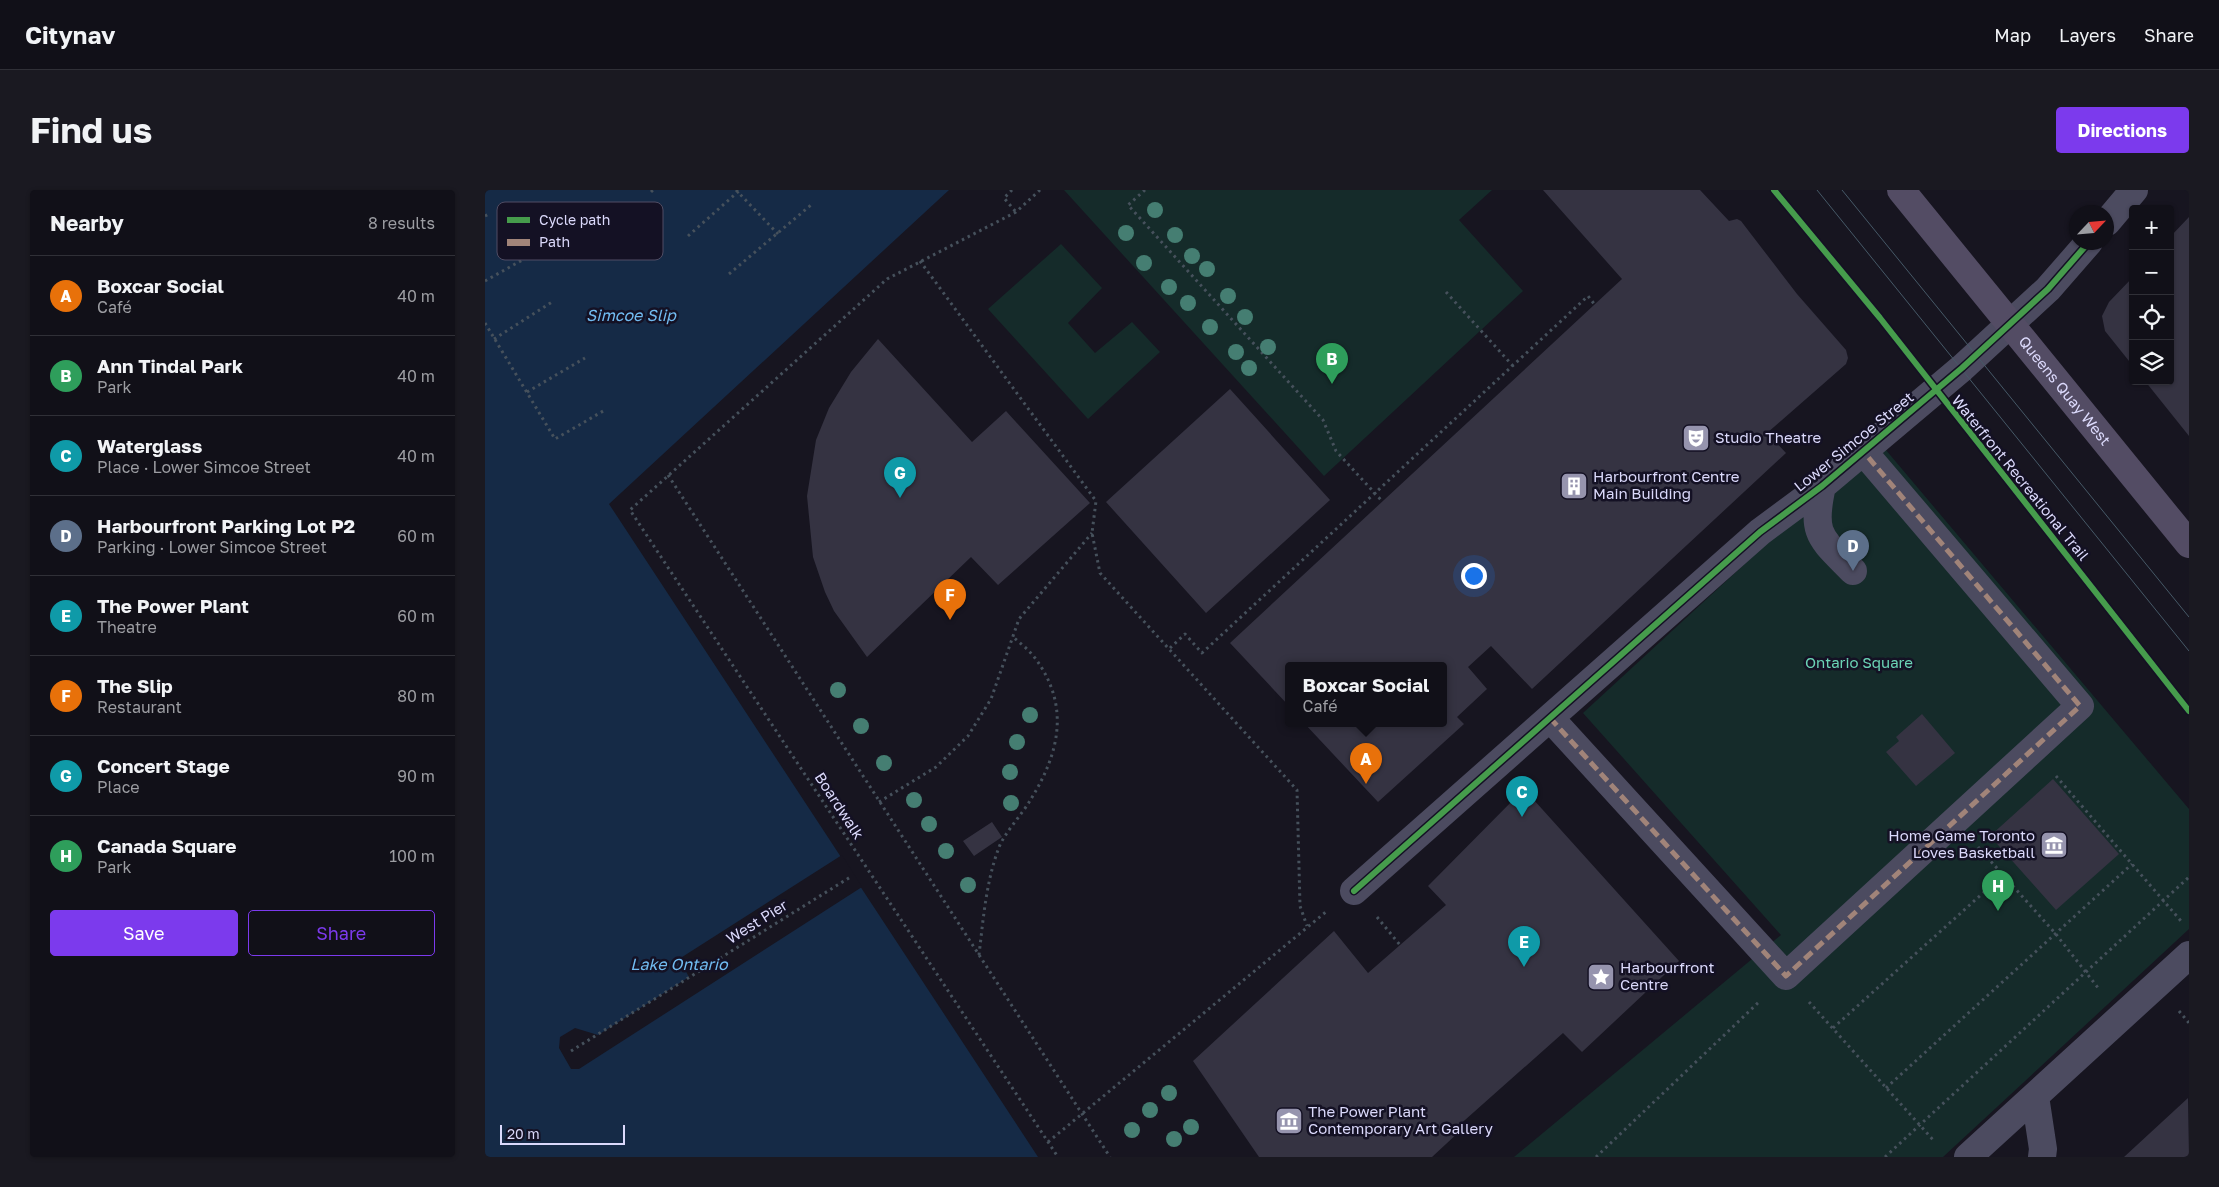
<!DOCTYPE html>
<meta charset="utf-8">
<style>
body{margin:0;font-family:"Golos Text",sans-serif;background:#1a1921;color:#f1f3f6}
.controls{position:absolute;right:15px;top:15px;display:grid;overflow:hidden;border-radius:5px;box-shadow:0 1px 4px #0004}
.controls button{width:45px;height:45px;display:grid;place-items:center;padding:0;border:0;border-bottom:1px solid #303037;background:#111018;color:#f1f3f6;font:25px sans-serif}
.compass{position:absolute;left:1584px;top:15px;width:45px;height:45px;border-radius:50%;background:#111018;box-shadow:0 1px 4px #0004;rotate:64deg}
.scale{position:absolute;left:15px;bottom:12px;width:125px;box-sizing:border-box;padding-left:5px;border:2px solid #dbd9fb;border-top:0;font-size:14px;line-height:18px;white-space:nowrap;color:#dbd9fb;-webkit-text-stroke:4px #141124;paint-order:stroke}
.you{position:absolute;left:988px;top:385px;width:18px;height:18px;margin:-12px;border:4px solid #fff;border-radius:50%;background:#1a73e8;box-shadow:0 0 0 8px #1a73e833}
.badge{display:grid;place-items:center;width:32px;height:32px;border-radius:50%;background:#7c3aed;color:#fff;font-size:16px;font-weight:700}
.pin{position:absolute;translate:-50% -41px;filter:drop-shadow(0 1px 2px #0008)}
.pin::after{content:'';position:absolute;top:26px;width:18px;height:15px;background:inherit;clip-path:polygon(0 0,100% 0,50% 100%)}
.popup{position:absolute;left:800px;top:472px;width:162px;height:65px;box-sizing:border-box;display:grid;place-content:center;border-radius:5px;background:#111018;filter:drop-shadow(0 1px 4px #0005);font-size:16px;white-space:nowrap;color:#9c9da2}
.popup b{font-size:19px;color:#f1f3f6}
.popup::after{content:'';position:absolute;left:50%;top:100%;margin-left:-10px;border:10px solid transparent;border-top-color:#111018}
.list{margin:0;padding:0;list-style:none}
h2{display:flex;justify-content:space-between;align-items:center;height:65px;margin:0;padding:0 20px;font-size:21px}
h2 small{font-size:16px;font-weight:400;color:#9c9da2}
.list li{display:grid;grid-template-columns:32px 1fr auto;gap:15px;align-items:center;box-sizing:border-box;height:80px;padding:0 20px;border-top:1px solid #303037}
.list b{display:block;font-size:19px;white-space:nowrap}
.list p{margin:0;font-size:16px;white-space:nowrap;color:#9c9da2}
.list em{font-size:16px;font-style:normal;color:#9c9da2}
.actions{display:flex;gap:10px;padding:15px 20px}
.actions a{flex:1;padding:11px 0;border:1px solid #7c3aed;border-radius:5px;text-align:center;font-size:18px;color:#7c3aed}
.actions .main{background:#7c3aed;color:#fff}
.icon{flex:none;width:28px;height:28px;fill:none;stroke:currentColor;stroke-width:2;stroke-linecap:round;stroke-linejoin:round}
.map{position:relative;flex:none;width:1704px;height:967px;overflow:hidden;border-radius:5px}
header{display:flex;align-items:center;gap:30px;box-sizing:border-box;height:70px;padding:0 25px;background:#111018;border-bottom:1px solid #303037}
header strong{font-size:24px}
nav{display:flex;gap:28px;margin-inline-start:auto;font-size:18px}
.intro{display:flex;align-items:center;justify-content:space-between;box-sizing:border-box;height:120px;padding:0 30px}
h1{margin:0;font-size:35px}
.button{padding:12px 22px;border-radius:5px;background:#7c3aed;color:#fff;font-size:18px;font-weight:700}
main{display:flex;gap:30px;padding:0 30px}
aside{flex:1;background:#111018;border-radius:5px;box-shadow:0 1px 4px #0004}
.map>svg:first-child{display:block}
</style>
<header>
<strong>Citynav</strong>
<nav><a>Map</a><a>Layers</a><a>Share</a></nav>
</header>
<div class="intro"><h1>Find us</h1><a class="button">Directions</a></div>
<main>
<aside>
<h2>Nearby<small>8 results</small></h2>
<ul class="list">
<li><span class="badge" style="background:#e8710a">A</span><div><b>Boxcar Social</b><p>Café</p></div><em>40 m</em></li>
<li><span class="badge" style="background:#2e9e5b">B</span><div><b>Ann Tindal Park</b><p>Park</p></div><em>40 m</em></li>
<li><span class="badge" style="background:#0f9aa8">C</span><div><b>Waterglass</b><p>Place · Lower Simcoe Street</p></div><em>40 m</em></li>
<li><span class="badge" style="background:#5c6f8a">D</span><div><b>Harbourfront Parking Lot P2</b><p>Parking · Lower Simcoe Street</p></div><em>60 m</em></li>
<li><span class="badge" style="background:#0f9aa8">E</span><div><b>The Power Plant</b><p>Theatre</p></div><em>60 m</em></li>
<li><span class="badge" style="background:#e8710a">F</span><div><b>The Slip</b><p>Restaurant</p></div><em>80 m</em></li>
<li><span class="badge" style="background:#0f9aa8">G</span><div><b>Concert Stage</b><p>Place</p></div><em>90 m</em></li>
<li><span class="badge" style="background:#2e9e5b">H</span><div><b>Canada Square</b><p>Park</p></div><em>100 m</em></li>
</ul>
<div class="actions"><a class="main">Save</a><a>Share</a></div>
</aside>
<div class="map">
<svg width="1704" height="967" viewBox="0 0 1704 967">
<rect width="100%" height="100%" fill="#171520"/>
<!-- green -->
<path fill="#152b2a" d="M579,0H1007L974,30L1038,101L839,286Z
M576,54L617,98L583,133L610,163L647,132L675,162L603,229L503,119Z
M1395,253L1704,619V739L1458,967H1029L1296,745L1098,523L1290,346Z"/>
<!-- water -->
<path fill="#152a46" d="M0,0H464L124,314L553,967H0Z"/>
<!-- pier -->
<path fill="#171520" d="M357,665L377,697L94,879H86L74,858L75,847L90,838L113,845L204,787L194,769Z"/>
<!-- building -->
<path fill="#353342" d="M1058,0H1215L1244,31L1252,29L1256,31L1312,104L1361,160L1363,168L1361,174L1282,243L1301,263L1047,499L1006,456L983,477L1002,499L972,527L979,534L893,612L819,533H958V475H804V516L745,453L1137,89Z
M1704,27V246L1660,191H1685V47Z
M1648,87V176L1620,141L1617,126L1624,112Z
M393,149L487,252L521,221L605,313L513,395L486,367L382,467L349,421L340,402L328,367L322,306L331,250L344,218L366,182Z
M745,199L845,310L721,423L621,312Z
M1437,524L1470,563L1431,596L1401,562L1414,551L1411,547Z
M1568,589L1634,664L1571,720L1505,646Z
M1039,599L1194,771L1097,862L1078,843L971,938L975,941L947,967H774L708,871L849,741L883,783L961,715L943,696Z
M507,632L517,647L489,666L478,651Z
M1703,908L1704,967H1639Z"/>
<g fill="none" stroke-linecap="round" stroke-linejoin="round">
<!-- path -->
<path stroke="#46515c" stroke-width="3" stroke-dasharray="2.5 4" stroke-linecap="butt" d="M251,0L293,44
M527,0L519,8L531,22
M555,0L531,22L402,89L145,320L573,967
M660,0L643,15L838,230L851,261L897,311
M166,2L168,0
M0,26L4,24
M203,46L255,0
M435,71L611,311L607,343L615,383L812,600L815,716L822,736
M244,84L326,15
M0,91L39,69
M961,102L1028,176
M0,133L70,249L120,220
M9,149L67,112
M42,202L100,168
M183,285L625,967
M685,458L700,444L717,463L1103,106L1110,115
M1571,586L1696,731
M394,612L451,577L483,546L506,509L534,429L607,343
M1493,657L1570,743L1614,799
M892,727L915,755
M494,765C498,731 501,693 513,660C518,644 537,625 546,609C575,562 585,515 550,468C544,460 535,453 528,447
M1324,812L1450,952
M1694,821L1704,833
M1348,838L1518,685
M86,861L367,686
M1401,898L1647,674
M563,952L842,721
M1111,967L1275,811
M1400,967L1704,687"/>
<!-- minor -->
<path stroke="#4c4b60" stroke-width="28" d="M1622,32L1649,0
M1337,296C1326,345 1335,347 1368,381
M1065,528L1301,786L1595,516L1377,260
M869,701L1275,342L1337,296L1477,178L1563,99L1604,52
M1550,906L1558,959L1557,967
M1483,967L1704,765"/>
<!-- major -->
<path stroke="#534c64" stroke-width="28" id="s1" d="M1416,0L1704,354"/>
<!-- tram -->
<path stroke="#465967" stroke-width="1" d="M1332,0L1704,461
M1357,0L1704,427"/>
<!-- quiet -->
<path stroke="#a18479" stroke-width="5" stroke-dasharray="10 5" stroke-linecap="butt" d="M1065,528L1301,786L1595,516L1377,260"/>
<!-- cycleway casing -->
<g stroke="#141124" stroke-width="9">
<path id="cycleway" d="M1289,0L1395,128L1704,521
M869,701L1275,342L1337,296L1477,178L1563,99L1604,52"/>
</g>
<!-- cycleway -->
<use href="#cycleway" stroke="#469c4c" stroke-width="6"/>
</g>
<!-- trees -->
<g fill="#457e72">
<circle cx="670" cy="20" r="8"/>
<circle cx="641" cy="43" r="8"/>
<circle cx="690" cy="45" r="8"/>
<circle cx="707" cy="66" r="8"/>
<circle cx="659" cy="73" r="8"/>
<circle cx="722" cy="79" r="8"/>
<circle cx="684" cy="97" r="8"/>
<circle cx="743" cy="106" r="8"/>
<circle cx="703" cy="113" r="8"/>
<circle cx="760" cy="127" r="8"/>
<circle cx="725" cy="137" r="8"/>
<circle cx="783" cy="157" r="8"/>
<circle cx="751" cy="162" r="8"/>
<circle cx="764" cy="178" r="8"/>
<circle cx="353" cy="500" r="8"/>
<circle cx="545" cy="525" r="8"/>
<circle cx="376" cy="536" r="8"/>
<circle cx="532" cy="552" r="8"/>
<circle cx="399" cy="573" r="8"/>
<circle cx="525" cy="582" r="8"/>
<circle cx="429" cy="610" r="8"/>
<circle cx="526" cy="613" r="8"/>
<circle cx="444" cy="634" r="8"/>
<circle cx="461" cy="661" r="8"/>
<circle cx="483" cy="695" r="8"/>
<circle cx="684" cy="903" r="8"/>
<circle cx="665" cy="920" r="8"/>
<circle cx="706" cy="937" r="8"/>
<circle cx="647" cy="940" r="8"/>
<circle cx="689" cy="949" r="8"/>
</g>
<!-- icons -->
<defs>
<g id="theatre-square" transform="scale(1.4375)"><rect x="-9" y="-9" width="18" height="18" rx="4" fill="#9694ae" stroke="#141124"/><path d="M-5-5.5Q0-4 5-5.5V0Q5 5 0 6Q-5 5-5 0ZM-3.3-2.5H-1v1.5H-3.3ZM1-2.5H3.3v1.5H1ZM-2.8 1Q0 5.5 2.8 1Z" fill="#fff"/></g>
<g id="building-square" transform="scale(1.4375)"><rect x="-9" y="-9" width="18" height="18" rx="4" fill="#9694ae" stroke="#141124"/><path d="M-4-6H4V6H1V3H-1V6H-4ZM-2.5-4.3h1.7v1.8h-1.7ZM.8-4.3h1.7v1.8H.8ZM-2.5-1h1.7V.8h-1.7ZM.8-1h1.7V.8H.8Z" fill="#fff"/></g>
<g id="museum-square" transform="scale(1.4375)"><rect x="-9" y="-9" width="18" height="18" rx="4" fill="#9694ae" stroke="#141124"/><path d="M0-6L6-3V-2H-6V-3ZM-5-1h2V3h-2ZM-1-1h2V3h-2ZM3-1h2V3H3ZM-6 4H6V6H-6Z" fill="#fff"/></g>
<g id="sight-square" transform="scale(1.4375)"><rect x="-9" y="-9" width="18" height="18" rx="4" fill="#9694ae" stroke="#141124"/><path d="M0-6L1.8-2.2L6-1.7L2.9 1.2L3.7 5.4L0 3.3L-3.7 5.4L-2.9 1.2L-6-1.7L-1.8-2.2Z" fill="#fff"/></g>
</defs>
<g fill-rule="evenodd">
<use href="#theatre-square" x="1211" y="248"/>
<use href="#building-square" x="1089" y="296"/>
<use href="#museum-square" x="1569" y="655"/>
<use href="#sight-square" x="1116" y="787"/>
<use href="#museum-square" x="804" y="931"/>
</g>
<g text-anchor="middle" stroke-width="5" stroke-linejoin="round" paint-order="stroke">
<!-- street labels -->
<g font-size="15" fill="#dbd9fb" stroke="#141124">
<text dy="5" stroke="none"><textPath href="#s1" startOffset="259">Queens Quay West</textPath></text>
<text transform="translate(1369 252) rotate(-39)" y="5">Lower Simcoe Street</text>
<text transform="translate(1535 288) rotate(51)" y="5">Waterfront Recreational Trail</text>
<text transform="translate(354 616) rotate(57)" y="5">Boardwalk</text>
<text transform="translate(272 732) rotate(-32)" y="5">West Pier</text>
</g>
<!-- poi labels -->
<g font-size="15" fill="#dbd9fb" stroke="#141124" text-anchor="start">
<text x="1230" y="253">Studio Theatre</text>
<text x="1108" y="292">Harbourfront Centre<tspan x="1108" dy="17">Main Building</tspan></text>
<text x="1550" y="651" text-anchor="end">Home Game Toronto<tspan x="1550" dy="17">Loves Basketball</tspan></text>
<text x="1135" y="783">Harbourfront<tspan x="1135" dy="17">Centre</tspan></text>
<text x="823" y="927">The Power Plant<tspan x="823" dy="17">Contemporary Art Gallery</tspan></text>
</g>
<!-- park labels -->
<g font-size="15" fill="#6bd4b6" stroke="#141124">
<text x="1374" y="478">Ontario Square</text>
</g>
<!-- water labels -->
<g font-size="16" font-style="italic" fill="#71bbf1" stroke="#141124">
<text x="146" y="131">Simcoe Slip</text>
<text x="194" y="780">Lake Ontario</text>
</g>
</g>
<!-- legend -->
<rect x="12" y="12" width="166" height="58" rx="8" fill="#141124" stroke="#504d64" stroke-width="1"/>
<rect x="22" y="27" width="23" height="6" fill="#469c4c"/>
<rect x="22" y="49" width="23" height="7" fill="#a18479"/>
<g font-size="14" fill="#dbd9fb">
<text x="54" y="35">Cycle path</text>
<text x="54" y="57">Path</text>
</g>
</svg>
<div class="controls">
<button>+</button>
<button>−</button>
<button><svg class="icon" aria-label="locate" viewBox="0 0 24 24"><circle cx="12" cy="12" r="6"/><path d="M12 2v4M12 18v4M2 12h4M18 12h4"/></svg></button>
<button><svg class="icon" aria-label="layers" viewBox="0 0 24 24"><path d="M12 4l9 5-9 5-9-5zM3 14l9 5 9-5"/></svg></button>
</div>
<svg class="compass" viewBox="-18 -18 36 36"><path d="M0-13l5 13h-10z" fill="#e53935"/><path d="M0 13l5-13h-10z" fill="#9c9da2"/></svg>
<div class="scale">20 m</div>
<div class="you"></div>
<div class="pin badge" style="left:881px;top:594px;background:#e8710a">A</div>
<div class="popup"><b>Boxcar Social</b>Café</div>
<div class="pin badge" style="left:847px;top:194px;background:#2e9e5b">B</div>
<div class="pin badge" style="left:1037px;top:627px;background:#0f9aa8">C</div>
<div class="pin badge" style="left:1368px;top:381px;background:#5c6f8a">D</div>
<div class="pin badge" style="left:1039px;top:777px;background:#0f9aa8">E</div>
<div class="pin badge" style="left:465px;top:430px;background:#e8710a">F</div>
<div class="pin badge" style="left:415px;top:308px;background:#0f9aa8">G</div>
<div class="pin badge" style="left:1513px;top:721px;background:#2e9e5b">H</div>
</div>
</main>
